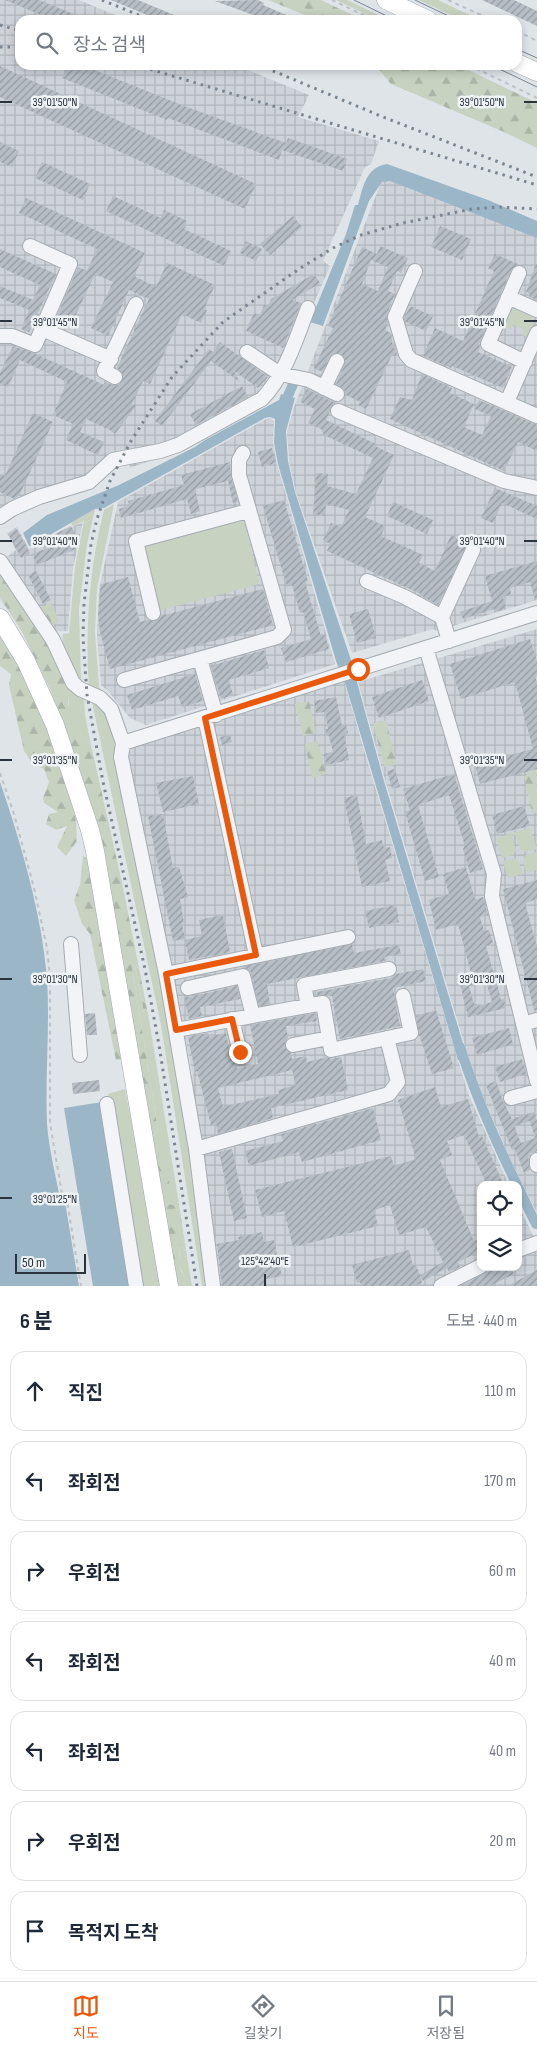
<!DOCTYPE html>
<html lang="ko">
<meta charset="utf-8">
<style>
body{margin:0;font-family:"Sofia Sans Condensed","Noto Sans KR",sans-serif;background:#f6f6f7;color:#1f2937}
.controls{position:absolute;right:15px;bottom:15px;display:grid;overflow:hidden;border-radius:10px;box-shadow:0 2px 8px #0003}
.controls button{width:45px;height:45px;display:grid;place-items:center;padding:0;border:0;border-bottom:1px solid #e0e1e3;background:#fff;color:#1f2937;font:25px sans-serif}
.scale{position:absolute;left:15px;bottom:12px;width:71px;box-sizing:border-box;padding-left:5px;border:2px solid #29343f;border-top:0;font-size:14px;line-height:18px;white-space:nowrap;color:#29343f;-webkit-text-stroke:4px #eff3f6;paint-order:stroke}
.stop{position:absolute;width:15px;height:15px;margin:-11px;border:4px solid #ea580c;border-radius:50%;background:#fff}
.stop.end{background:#ea580c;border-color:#fff;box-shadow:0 1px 5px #0008}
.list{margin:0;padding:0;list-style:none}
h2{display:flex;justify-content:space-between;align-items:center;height:65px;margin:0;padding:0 20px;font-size:21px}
h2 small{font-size:16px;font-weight:400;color:#747a83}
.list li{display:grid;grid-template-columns:32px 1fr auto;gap:15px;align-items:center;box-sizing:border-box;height:80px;margin:0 10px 10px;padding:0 10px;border:1px solid #e0e1e3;border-radius:15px}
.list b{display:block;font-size:19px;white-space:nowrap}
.list em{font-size:16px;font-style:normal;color:#747a83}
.icon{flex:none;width:28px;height:28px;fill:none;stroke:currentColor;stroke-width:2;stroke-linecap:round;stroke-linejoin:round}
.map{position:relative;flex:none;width:537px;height:1286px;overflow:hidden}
.search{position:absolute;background:#fff;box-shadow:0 2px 8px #0003;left:15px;right:15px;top:15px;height:55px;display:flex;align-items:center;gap:12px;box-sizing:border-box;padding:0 18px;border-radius:15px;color:#747a83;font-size:19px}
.sheet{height:695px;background:#fff}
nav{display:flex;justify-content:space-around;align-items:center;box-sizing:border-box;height:70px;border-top:1px solid #e0e1e3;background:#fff;font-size:14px;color:#747a83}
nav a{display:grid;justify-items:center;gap:2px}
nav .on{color:#ea580c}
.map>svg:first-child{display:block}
</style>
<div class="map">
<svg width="537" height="1286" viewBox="0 0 537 1286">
<defs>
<pattern id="industrial-grid" width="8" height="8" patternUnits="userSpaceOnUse" patternTransform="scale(1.25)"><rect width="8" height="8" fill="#ced3da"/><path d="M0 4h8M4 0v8" fill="none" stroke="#b1b6bc"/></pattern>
<pattern id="forest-firs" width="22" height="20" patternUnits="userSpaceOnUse" patternTransform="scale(1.25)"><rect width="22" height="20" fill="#c7d2c1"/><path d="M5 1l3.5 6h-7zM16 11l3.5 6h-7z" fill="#abb5a7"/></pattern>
<pattern id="building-hatch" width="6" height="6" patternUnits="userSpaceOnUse" patternTransform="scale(1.25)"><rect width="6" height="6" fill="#b7bec5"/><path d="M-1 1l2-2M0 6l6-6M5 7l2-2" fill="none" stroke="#959ba1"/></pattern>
</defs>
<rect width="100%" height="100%" fill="#dfe4e8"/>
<!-- industrial -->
<path fill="url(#industrial-grid)" d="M0,0H79L127,20H20V65H236L309,95L298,117L379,141L371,164L365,167L323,261L330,266L273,398L175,453L129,468L133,454L93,476L0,513Z
M383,177L537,232V600L437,631L433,629L352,653L296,493L289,461L287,432L294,407Z
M270,418L274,421L273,443L277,464L335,664L146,725L130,718L108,691L101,685L97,634L99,589L118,502L266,419Z
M83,522L73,568L68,631L24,632L0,599V562L16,550L7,533L17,527L29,549L46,544L51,538V536Z
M537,629V1213L511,1161L474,1076L383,773L358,682Z
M344,681L372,777L468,1093L509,1185H481V1267H518V1205L537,1243V1286H213L179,1082L193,1076L126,758L131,748Z"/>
<!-- green -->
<path fill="#c7d2c1" d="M336,0H347L389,20H378Z
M419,0H438L480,20H461Z
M511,309C533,309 537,319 530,338L522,335L524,330L513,325L510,329L502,326Z
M114,504L97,589L95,632L99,687L112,699L110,702L89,690C85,629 89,569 104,510Z
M95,509L87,544L79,609L81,681H78L62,654L63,634L69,633L75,567L84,521L73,526L71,523Z
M242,519L245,522L259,582L256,585L157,611L140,542Z
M70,686L84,697L85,715L91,745C87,741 81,738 77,735C67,722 68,701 70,686Z
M92,702C112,707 113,738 116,755L167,1012L189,1138L191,1175L208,1286H202L161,1025Z
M530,828L537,849L525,852L520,849L515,835L512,836L516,850L513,855L502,858L496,838Z
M537,852V870L526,873L523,861L526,855Z
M514,858L519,862L523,874L508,878L503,861Z
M135,965L144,1013L149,1019L180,1210L174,1205L163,1203L165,1164L156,1159L153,1138L158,1130L132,967Z
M125,1089L143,1180L160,1286H139L108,1094Z
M184,1237L191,1281L185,1279C177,1262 178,1253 184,1237Z"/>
<!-- forest -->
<path fill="url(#forest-firs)" d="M268,0H321L363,20H317Z
M375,65H458L537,103V148L504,132L391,84Z
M0,572L37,627L70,686L68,703L71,720L77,734L91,745L123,887L149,1019L144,1013L135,965L132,967L158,1130L153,1138L105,869L68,742L50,689L22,632L0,597Z
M48,604L52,605L59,621L52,627L38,609Z
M0,624L44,718L63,770L76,821L77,841L66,856L57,847L67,826L56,830L46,824L49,814L58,812L44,803L43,798L49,782L44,769L32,763L24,751L9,685L11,674L0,666Z
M309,701L316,733L303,736L295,704Z
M386,720L397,764L384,767L373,723Z
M318,741L326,774L312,778L305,744Z
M536,769L537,813H532L524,776L528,774L529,770Z
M83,855L91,863L120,1047L121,1059L116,1060L90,934L82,924L74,900L80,885Z
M156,1159L165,1164C169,1175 173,1187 162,1197Z
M163,1203L174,1205L180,1210L184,1237L179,1253L181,1271L185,1279L191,1281L192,1286H177Z"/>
<!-- water -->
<path fill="#9bb6c7" d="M387,164L488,200L537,221V238L390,181L382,182L369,201L323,326L310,322L346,234L355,205H358C363,187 366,167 387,164Z
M281,394L295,398L286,431L288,461L295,492L351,660L384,781L468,1060H458L346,686L336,661L278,464L274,443L275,419L270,417L265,418L104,508L95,509L48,536L40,543L29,546L23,533L47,515L119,485L195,447L205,440L279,400Z
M0,782C21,843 42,915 47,979C50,1027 45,1075 47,1124C49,1150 56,1177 61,1203L65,1202L79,1286H0Z
M102,1102L132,1286H93L64,1108Z"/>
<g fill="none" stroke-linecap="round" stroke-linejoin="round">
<!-- canal -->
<path stroke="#9bb6c7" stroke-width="10" d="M283,407L294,382
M460,1047C475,1095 495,1140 517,1185
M518,1187L536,1224"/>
</g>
<!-- building -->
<path fill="url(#building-hatch)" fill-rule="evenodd" d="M5,0H39L88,20H53Z
M111,0H138L186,20H159Z
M258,0L264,3L263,5L298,20H267L215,1Z
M482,0H514L537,11V26Z
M67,65H82L184,106L286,143L288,138L347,159L343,171L282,150L279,160L168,118L167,120L62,78Z
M0,66L256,184L245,209L0,97Z
M0,142L19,151L12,167L0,162Z
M42,162L90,184L83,200L35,178Z
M113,196L161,218L164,210L187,221L184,229L231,251L224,266L106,211Z
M26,198L145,253L134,276L156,287L167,263L215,285L204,309L207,310L201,323L182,314L150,384L143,381L132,404L136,406L115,434L110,430L86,419L80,432L104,442L98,455L66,440L73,424L53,415L67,382L20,360L8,387L0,384V373L13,346L36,354L104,385L105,382L115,386L119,385L124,376L117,368L149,299L129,290L108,336L91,328L113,282L95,274L73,321L58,314L78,267L87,271L97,249L19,213Z
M293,216L302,227L270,255L260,244Z
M440,226L471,239L462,260L431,247Z
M246,241L262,249L256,261L240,253Z
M380,246L408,258L401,273L397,271L388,291L395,294L387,314L388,323L385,330L391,333L393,346L397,353L395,356L392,355L366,409L358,405L360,402L346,395L344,389L336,384L346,361L341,353L332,354L322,372L314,368L333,328L328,326L362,247L377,254ZM371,260L388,267L378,291L362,284Z
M0,249L56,274L29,332L21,329L29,310L0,298V286L33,300L40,285L0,267Z
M495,254L518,264L511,270L479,344L480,348L478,352L512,367L503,388L452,366L451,368L423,356L435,328L463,341L494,271L488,268Z
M536,264H537V300L529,297L530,294L526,292Z
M314,274L320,283L292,300L301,303L283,348L246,331L254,313L260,315L264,305L268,306L271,299Z
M410,306L433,316L426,331L406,322L404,318Z
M220,342L268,377L258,388L233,370L240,382L211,361L162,426L155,421L209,349L213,352Z
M422,374L452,388L450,393L474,404L464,427L482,435L491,416L475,409L479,400L537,425V451L518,442L504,471L390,419L400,397L412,400Z
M242,386L248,397L196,425L190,414Z
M307,389L334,402L326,420L376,444L375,446L394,455L365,517L385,526L381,536L423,555L419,563L435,571L451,535L468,543L438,605L423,597V595L327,551L330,544L323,540L331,523L341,527L349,510L326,504L325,516L313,515L316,473L328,474L327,486L356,494L373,458L324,435L321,429L308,423L315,409L300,402Z
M33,413L53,422L19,496L14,499L0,492V474L5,476Z
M272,448L276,463L262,467L258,452Z
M230,462L231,477L238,502L233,503L228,481L195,489L200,511L191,514L187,499L121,518L119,509L129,506L128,501L184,485L181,475Z
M495,488L537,506V519L502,503L493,523L481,518Z
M284,500L308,581L305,582L321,636L325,635L329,649L286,662L281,648L311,639L303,612L300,613L292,585L287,587L263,506Z
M393,502L433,520L427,534L387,516Z
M71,526L75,533L70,535L76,549L37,565L32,554L56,545L51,536Z
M17,529L30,553L21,558L8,534Z
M537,561V599H535L530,582L510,588L511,594L503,597L506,609L495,612L494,609L463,619L460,612L492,601L485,576Z
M36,571L51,600L43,604L28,575Z
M128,577L140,622L148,620L155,621L161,616L263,589L273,625L110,669L100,632L98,615L100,589L102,584Z
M368,609L376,638L357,643L349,614Z
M530,639L537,661V675L535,676L537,683V769L480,784L475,764L533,749L515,682L461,699L450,664Z
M264,650L269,668L229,680L233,695L221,699L211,666Z
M195,674L203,701L182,707L178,696L132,710L127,695Z
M422,680L429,701L379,718L372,697Z
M336,697L342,726L346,725L348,733L344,734L349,760L326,765L324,754L333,752L329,736H327L325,729H328L325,712L316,713L314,701Z
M230,735L232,742L222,745L220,737Z
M395,769L400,787L392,789L387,771Z
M454,774L483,869L470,873L463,849L465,846L449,795L418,805L439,877L425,881L405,812L410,810L403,789Z
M193,776L199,804L163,812L156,783Z
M357,795L366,844L382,840L384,848L390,847L392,858L385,860L390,881L362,887L344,798Z
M524,806L530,826L497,834L492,815Z
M163,814L173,868L179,867L188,897L180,899L184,923H182L185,939L173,941L148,816Z
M466,867L475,900L483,897L488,915L480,917L484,931L489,930L493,943L486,946L493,971L496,970L498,979H496L501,1000L504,999L506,1008L468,1017L459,980L472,977L458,924L436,930L429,900L449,894L443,874ZM486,982L492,1002L475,1007L469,986Z
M537,880V899L525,903L537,947V1010H534L503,889Z
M396,905L399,922L369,928L365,911Z
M223,915L230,952L189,960L185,940L202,936L199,920Z
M352,944L354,953L399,945L401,954L384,957L385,961L267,984L270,1004L259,1006L251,973L249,970L242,967Z
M423,969L426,981L393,988L400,1026L340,1039L332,996L317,995V992L391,978L396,974Z
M237,986L240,999L200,1007L202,1016L189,1019L184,996L190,997Z
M436,1010L454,1068L432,1074L419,1034L416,1016Z
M95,1013L97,1035H87L85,1014Z
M316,1013L317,1021L286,1026L288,1038L285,1042V1047L291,1053L292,1059L306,1056L307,1062L327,1057L332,1059L341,1057L348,1090L271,1108L273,1118L218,1134L216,1123L211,1125L197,1071L195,1072L188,1037L208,1033L209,1037L226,1033L231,1055L235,1060L237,1069L258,1064L250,1025ZM292,1070L296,1085L278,1090L279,1094L223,1107L218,1088Z
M509,1028L513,1044L477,1055L472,1038Z
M522,1059L526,1074L500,1082L495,1067Z
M99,1080L100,1091L73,1094L72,1083Z
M496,1081L503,1101L512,1119L534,1112L537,1121V1151L528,1154L530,1170L524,1173L515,1149L512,1150L486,1085ZM530,1121L535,1138L521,1143L514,1126Z
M435,1087L441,1107L468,1099L479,1137L482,1136L504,1185H487L464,1135L447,1141L452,1155L440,1160L474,1241L481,1238V1251L458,1262L460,1267L449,1272L447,1268L423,1281L420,1276L422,1283L413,1286H361L360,1282L357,1283L352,1265L409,1250L413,1266L416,1265L420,1275L443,1262L426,1227L399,1235L390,1205L374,1210L378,1226L293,1247L284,1211L262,1217L255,1190L391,1156L394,1166L416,1159L398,1100Z
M373,1108L381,1140L302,1162L299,1152L249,1166L245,1151L283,1141L281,1134Z
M232,1149L247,1218L234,1221L219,1152Z
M262,1232L264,1242L274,1240L282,1276L266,1279L267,1286H222L217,1244L239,1240L238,1237Z
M496,1267H510L514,1274L490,1286H461Z
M537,1270V1286H508Z"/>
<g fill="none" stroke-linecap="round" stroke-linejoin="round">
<!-- minor casing -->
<g stroke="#a5acb2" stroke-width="16">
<path id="minor" d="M415,271L395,317L406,354L411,360L537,416
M519,273L488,344L525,362
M508,297L537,310
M42,329L111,359
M0,336H12L35,345L70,264L30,246
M247,352L280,374L309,380L337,394
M115,377L104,371L136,304
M324,388L337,361
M507,402L537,333
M338,411L504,481L537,488
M0,517L12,509L39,497L89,482L113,460L160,451L178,445L262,399C286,374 296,339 308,308
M0,561L53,640L73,683L80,689L100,698L111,709L123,743L121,757L166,974L196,1149L213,1286
M367,581L405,597L442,617L449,641
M153,613L136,541L248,511
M442,617L473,550
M426,648L494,874L492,896L537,1081
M200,659L216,715
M124,680L277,637L284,630L239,475V460L243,453
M205,718L256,955
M123,743L537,613
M71,944L80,1055
M166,974L348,937
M188,988L243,976L253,1016
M308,1006L304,985L389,969
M232,1019L240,1053
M523,1024L537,1020
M176,1030L323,1003L331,1050L411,1033L403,996
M293,1045L329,1038
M511,1098L537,1091
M107,1104L136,1286
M196,1149L389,1094L398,1082L387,1038
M537,1160V1165
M518,1250L537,1243
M441,1286L481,1266"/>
</g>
<!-- major casing -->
<g stroke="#9faab4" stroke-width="19">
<path id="major" d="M386,0L428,20
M517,63L537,72
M0,618L26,661L55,725L90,830L95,851L169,1286"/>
</g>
<!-- path -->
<path stroke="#bec2c7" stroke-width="2" stroke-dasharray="4 4" stroke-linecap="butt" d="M332,0L374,20
M448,0L492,20
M517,31L537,41
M469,65L537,98
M0,773L14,814L34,888L47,948L50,979V1123L62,1194L67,1201L81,1286"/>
<!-- minor -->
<use href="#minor" stroke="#f2f4f7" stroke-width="14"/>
<!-- major -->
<use href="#major" stroke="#fff" stroke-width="18"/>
<!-- tram -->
<path stroke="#798691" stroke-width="1" d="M354,0L395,20
M415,0L457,20
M517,49L537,58
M491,65L537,87"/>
<!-- rail -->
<path stroke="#798691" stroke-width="3" stroke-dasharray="2.5 5" stroke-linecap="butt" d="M102,0L151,20
M0,25L20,31
M0,47H20
M136,65L537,185
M259,65L383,117L537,177
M197,1286L159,1045L145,969L103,782L87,695L83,637L84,604L91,544L97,519L110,481L131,441L172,377L223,322L299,269L333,248L361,235L403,223L472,209L499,207L537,209"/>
</g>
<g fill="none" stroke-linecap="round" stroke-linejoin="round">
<!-- route -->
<path stroke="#ea580c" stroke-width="6" d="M240,1052L232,1019L176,1030L166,974L256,955L205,718L358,669"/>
</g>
<!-- ticks -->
<path fill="none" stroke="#29343f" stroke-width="2" d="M0,102H12M524,102H537M0,321H12M524,321H537M0,541H12M524,541H537M0,760H12M524,760H537M0,979H12M524,979H537M0,1198H12M265,1274V1286"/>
<g font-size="12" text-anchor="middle" fill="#29343f" stroke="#eff3f6" stroke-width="5" stroke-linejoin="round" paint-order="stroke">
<text x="55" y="106">39°01'50"N</text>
<text x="482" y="106">39°01'50"N</text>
<text x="55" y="326">39°01'45"N</text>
<text x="482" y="326">39°01'45"N</text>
<text x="55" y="545">39°01'40"N</text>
<text x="482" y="545">39°01'40"N</text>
<text x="55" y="764">39°01'35"N</text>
<text x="482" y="764">39°01'35"N</text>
<text x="55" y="983">39°01'30"N</text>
<text x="482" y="983">39°01'30"N</text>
<text x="55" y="1203">39°01'25"N</text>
<text x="265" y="1265">125°42'40"E</text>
</g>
</svg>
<div class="controls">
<button><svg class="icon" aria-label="locate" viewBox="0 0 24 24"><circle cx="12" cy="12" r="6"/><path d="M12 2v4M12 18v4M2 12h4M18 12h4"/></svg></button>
<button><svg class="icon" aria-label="layers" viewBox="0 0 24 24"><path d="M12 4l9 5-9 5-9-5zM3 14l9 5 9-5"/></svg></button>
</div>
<div class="scale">50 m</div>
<div class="stop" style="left:358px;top:669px"></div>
<div class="stop end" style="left:240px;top:1052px"></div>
<div class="search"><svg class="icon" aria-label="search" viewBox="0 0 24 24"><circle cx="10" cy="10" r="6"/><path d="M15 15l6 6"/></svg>장소 검색</div>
</div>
<section class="sheet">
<h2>6 분<small>도보 · 440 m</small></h2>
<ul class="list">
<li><svg class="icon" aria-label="ahead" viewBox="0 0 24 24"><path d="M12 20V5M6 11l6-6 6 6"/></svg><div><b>직진</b></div><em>110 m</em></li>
<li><svg class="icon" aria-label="left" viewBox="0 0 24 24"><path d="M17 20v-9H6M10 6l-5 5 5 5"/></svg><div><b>좌회전</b></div><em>170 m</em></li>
<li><svg class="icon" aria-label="right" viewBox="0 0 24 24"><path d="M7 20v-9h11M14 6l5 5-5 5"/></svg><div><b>우회전</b></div><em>60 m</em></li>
<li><svg class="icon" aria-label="left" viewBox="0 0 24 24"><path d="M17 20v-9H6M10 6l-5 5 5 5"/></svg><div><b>좌회전</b></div><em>40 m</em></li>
<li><svg class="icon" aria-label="left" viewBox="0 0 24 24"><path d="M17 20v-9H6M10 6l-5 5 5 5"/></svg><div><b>좌회전</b></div><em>40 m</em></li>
<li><svg class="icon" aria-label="right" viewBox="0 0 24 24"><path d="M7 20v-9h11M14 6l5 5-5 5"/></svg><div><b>우회전</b></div><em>20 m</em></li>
<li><svg class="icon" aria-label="arrive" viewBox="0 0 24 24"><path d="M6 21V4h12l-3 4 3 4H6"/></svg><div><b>목적지 도착</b></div></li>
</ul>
</section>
<nav>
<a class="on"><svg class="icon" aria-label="map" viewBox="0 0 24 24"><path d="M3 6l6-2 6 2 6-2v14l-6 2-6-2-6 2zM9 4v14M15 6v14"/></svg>지도</a>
<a><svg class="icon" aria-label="directions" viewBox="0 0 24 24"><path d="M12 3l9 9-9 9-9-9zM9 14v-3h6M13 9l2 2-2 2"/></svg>길찾기</a>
<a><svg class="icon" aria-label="saved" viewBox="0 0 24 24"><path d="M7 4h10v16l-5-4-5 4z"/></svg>저장됨</a>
</nav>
